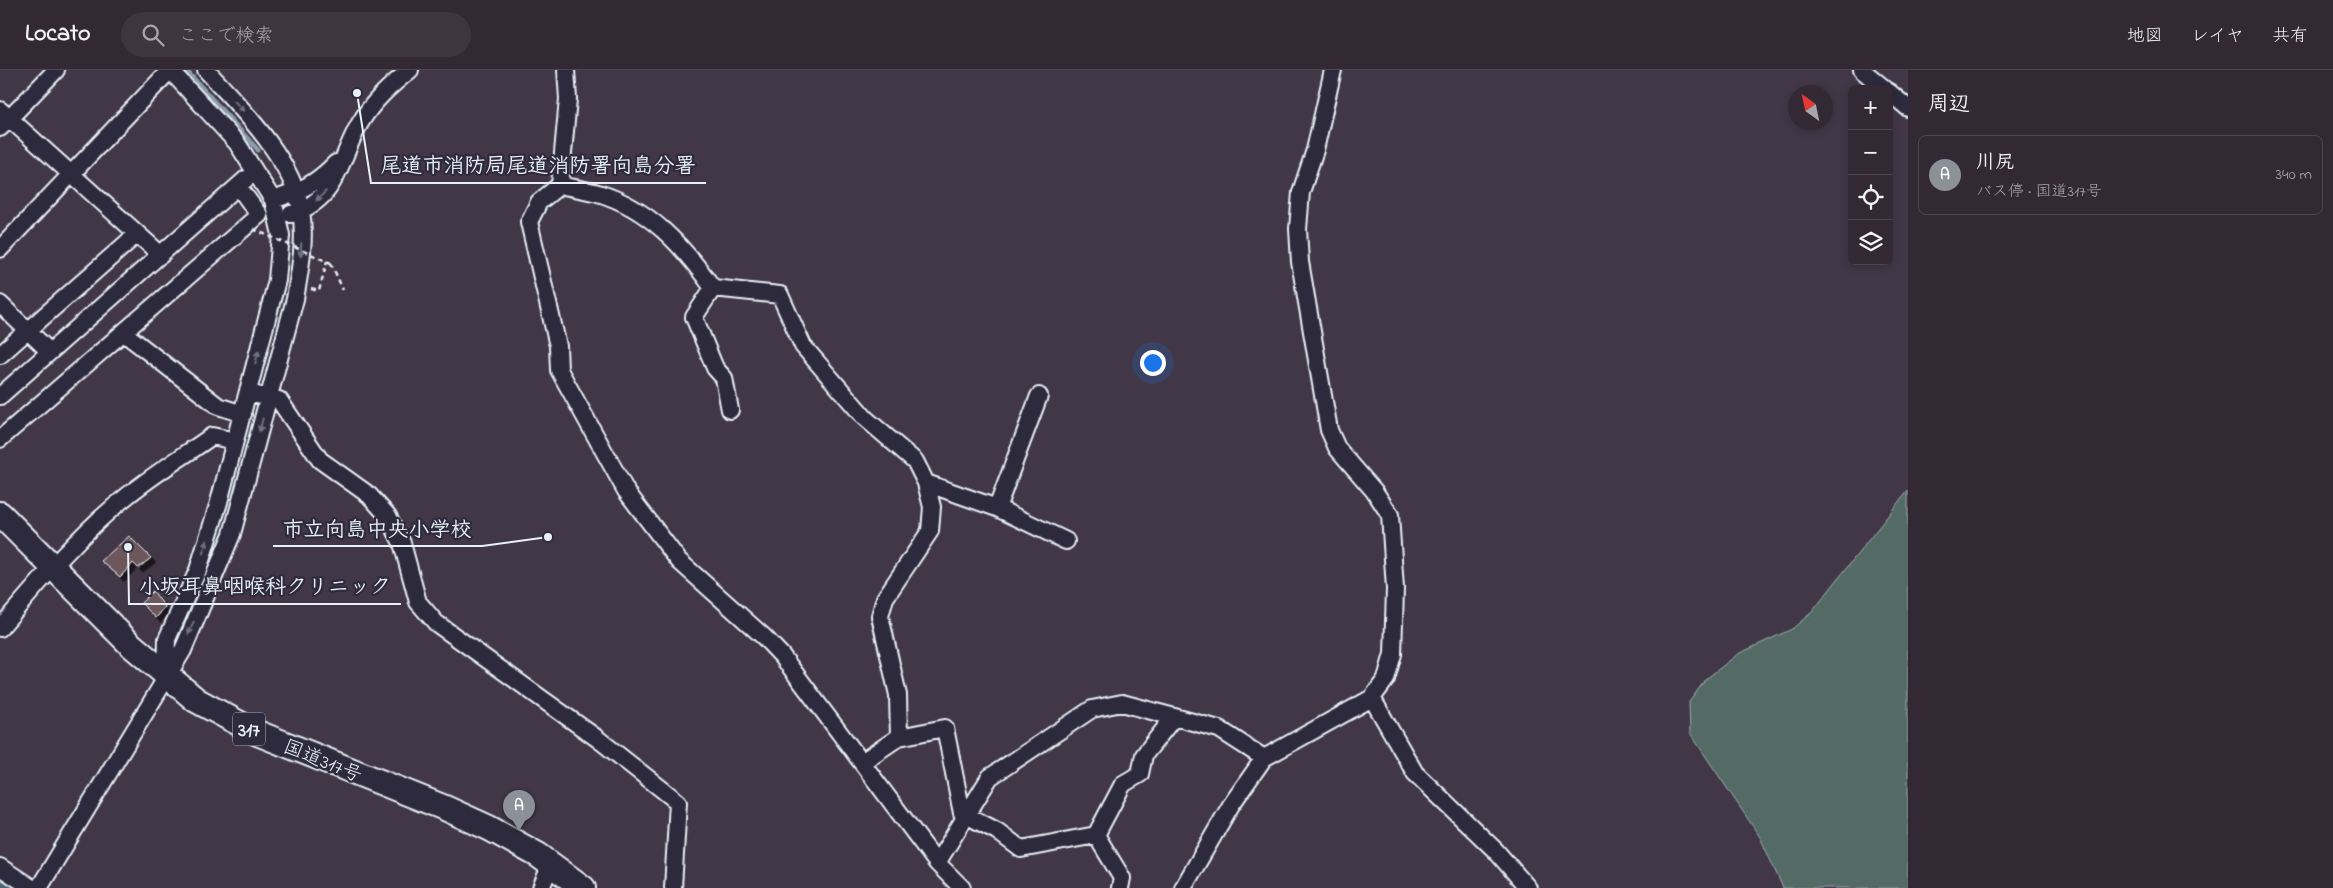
<!DOCTYPE html>
<html lang="ja">
<meta charset="utf-8">
<style>
body{margin:0;font-family:"Indie Flower","Klee One",sans-serif;background:#3d3540;color:#f1f3f6}
.controls{position:absolute;right:15px;top:15px;display:grid;overflow:hidden;border-radius:8px;box-shadow:0 2px 8px #0003}
.controls button{width:45px;height:45px;display:grid;place-items:center;padding:0;border:0;border-bottom:1px solid #4d454f;background:#322934;color:#f1f3f6;font:25px sans-serif}
.compass{position:absolute;left:1788px;top:15px;width:45px;height:45px;border-radius:50%;background:#322934;box-shadow:0 2px 8px #0003;rotate:327deg}
.you{position:absolute;left:1152px;top:292px;width:18px;height:18px;margin:-12px;border:4px solid #fff;border-radius:50%;background:#1a73e8;box-shadow:0 0 0 8px #1a73e833}
.badge{display:grid;place-items:center;width:32px;height:32px;border-radius:50%;background:#8c9099;color:#fff;font-size:16px;font-weight:700}
.pin{position:absolute;translate:-50% -41px;filter:drop-shadow(0 1px 2px #0008)}
.pin::after{content:'';position:absolute;top:26px;width:18px;height:15px;background:inherit;clip-path:polygon(0 0,100% 0,50% 100%)}
.list{margin:0;padding:0;list-style:none}
h2{display:flex;justify-content:space-between;align-items:center;height:65px;margin:0;padding:0 20px;font-size:21px}
h2 small{font-size:16px;font-weight:400;color:#a8a6ac}
.list li{display:grid;grid-template-columns:32px 1fr auto;gap:15px;align-items:center;box-sizing:border-box;height:80px;margin:0 10px 10px;padding:0 10px;border:1px solid #4d454f;border-radius:8px}
.list b{display:block;font-size:19px;white-space:nowrap}
.list p{margin:0;font-size:16px;white-space:nowrap;color:#a8a6ac}
.list em{font-size:16px;font-style:normal;color:#a8a6ac}
.icon{flex:none;width:28px;height:28px;fill:none;stroke:currentColor;stroke-width:2;stroke-linecap:round;stroke-linejoin:round}
.map{position:relative;flex:none;width:1908px;height:818px;overflow:hidden}
header{display:flex;align-items:center;gap:30px;box-sizing:border-box;height:70px;padding:0 25px;background:#322934;border-bottom:1px solid #4d454f}
header strong{font-size:24px}
nav{display:flex;gap:28px;margin-inline-start:auto;font-size:18px}
.search{width:350px;height:45px;background:#3d3540;display:flex;align-items:center;gap:12px;box-sizing:border-box;padding:0 18px;border-radius:28px;color:#a8a6ac;font-size:19px}
main{display:flex}
aside{flex:1;background:#322934}
.map>svg:first-child{display:block}
</style>
<header>
<strong>Locato</strong>
<div class="search"><svg class="icon" aria-label="search" viewBox="0 0 24 24"><circle cx="10" cy="10" r="6"/><path d="M15 15l6 6"/></svg>ここで検索</div>
<nav><a>地図</a><a>レイヤ</a><a>共有</a></nav>
</header>
<main>
<div class="map">
<svg width="1908" height="818" viewBox="0 0 1908 818">
<defs>
<filter id="shadow"><feDropShadow dx="4.5" dy="4.5" stdDeviation="0" flood-color="#0009"/></filter>
</defs>
<rect width="100%" height="100%" fill="#423746"/>
<filter id="ink" filterUnits="userSpaceOnUse"><feTurbulence type="fractalNoise" baseFrequency=".02" numOctaves="2"/><feDisplacementMap in="SourceGraphic" scale="10" xChannelSelector="R" yChannelSelector="G"/><feConvolveMatrix kernelMatrix="1 2 1 2 8 2 1 2 1" color-interpolation-filters="sRGB"/></filter>
<g filter="url(#ink)">
<!-- green -->
<path fill="#536a65" stroke="#9eaeae" d="M1908,420V818H1783L1760,767L1690,663L1689,632L1706,609L1738,584L1792,559L1812,542Z"/>
<g fill="none" stroke-linecap="round" stroke-linejoin="round">
<!-- stream -->
<path stroke="#8b9dab" stroke-width="4.5" d="M186,0L258,80"/>
<!-- river -->
<path stroke="#4d6577" stroke-width="28" d="M0,809L10,818"/>
</g>
<!-- building -->
<path fill="#6d565c" stroke="#e8f1f8" filter="url(#shadow)" d="M129,466L151,488L138,498L133,493L120,507L101,491Z
M153,521L165,537L156,548L141,533Z"/>
<g fill="none" stroke-linecap="round" stroke-linejoin="round">
<!-- minor casing -->
<g stroke="#e8f1f8" stroke-width="20">
<path id="minor" d="M566,0L568,29L560,115L539,132L529,152L558,276L559,300L626,421L679,491L764,567L782,586L937,793L962,818
M1862,0L1885,19
M1889,22L1908,38
M0,40L161,185
M0,58L56,0
M560,115C573,118 586,120 598,123C649,138 683,176 713,218L780,225L803,276L865,348L915,391L926,413L932,437L930,461L885,528L880,546L898,625L899,667
M273,130C300,121 316,114 336,93
M291,144C339,129 338,91 360,53C373,31 390,16 410,0
M0,179L170,0
M713,218L694,247L715,298L724,308L730,340
M0,234L50,282
M124,263L218,336L243,344
M0,285L137,164
M248,323L279,330L320,390L369,425L388,446L402,473L418,532L436,553L598,669L678,732L673,818
M0,326L246,109
M0,369L259,145L238,116
M926,413L997,438L1039,326
M997,438L1066,471
M0,558C39,512 79,464 127,426C154,404 184,386 212,366L235,371
M166,605L167,569L198,500L219,432L277,210L281,165L273,130L237,73L170,0
M1372,628L1415,703L1496,781L1528,818
M862,692L899,667L945,658L962,743L997,761L1021,779L1096,765L1122,808L1120,818
M1096,765L1123,714L1140,704L1144,685L1174,647
M937,793L990,707L1092,639L1122,633L1219,659L1264,688
M0,797L32,818
M39,818L183,580L232,464L295,229C300,200 306,170 301,141C293,89 240,37 206,0
M541,818L551,794
M1183,818L1231,735L1264,688L1372,628L1386,609L1393,584L1395,519L1390,445L1375,422L1337,378L1329,360L1300,192L1298,159L1301,122L1315,80L1333,0"/>
</g>
<!-- highway casing -->
<g stroke="#e8f1f8" stroke-width="28">
<path id="highway" d="M0,444L130,574L196,630L255,662L445,738L489,758L538,785L583,818"/>
</g>
<!-- path -->
<path stroke="#e8f1f8" stroke-width="2.5" stroke-dasharray="5 4" stroke-linecap="butt" d="M331,193L343,220
M311,219L319,221L327,191"/>
<!-- minor -->
<use href="#minor" stroke="#2f2a3d" stroke-width="16"/>
<!-- highway -->
<use href="#highway" stroke="#2f2a3d" stroke-width="24"/>
<!-- path-bridge -->
<path stroke="#e8f1f8" stroke-width="2.5" stroke-dasharray="5 4" stroke-linecap="butt" d="M253,159L331,193"/>
</g>
<!-- one-way arrows -->
<defs><path id="oneway-solid" d="M-6-.8H1V-3.2L6.5 0L1 3.2V.8H-6Z" transform="scale(1.25)"/></defs>
<g fill="#70707e">
<use href="#oneway-solid" transform="translate(239 36) rotate(47)"/>
<use href="#oneway-solid" transform="translate(321 126) rotate(136)"/>
<use href="#oneway-solid" transform="translate(301 180) rotate(92)"/>
<use href="#oneway-solid" transform="translate(257 287) rotate(-75)"/>
<use href="#oneway-solid" transform="translate(261 355) rotate(105)"/>
<use href="#oneway-solid" transform="translate(205 477) rotate(-72)"/>
<use href="#oneway-solid" transform="translate(191 558) rotate(113)"/>
</g>
</g>
<g text-anchor="middle" stroke-width="4.5" stroke-linejoin="round" paint-order="stroke">
<!-- shield labels -->
<rect fill="#2f2a3d" stroke="#b0b5c0" stroke-width="1" x="233" y="642.5" width="32" height="33" rx="4"/>
<g font-size="19" font-weight="bold" fill="#e8f1f8">
<text x="249" y="666">317</text>
</g>
<!-- street labels -->
<g font-size="20" fill="#e8f1f8" stroke="#2f2a3d">
<text transform="translate(323 690) rotate(22)" y="7">国道317号</text>
</g>
</g>
<!-- callouts -->
<path fill="none" stroke="#e8f1f8" stroke-width="2" d="M357 23L371 113H706M548 467L482 476H273M128 477L129 534H401"/>
<g fill="#e8f1f8" stroke="#2f2a3d" stroke-width="2">
<circle cx="357" cy="23" r="5"/>
<circle cx="548" cy="467" r="5"/>
<circle cx="128" cy="477" r="5"/>
</g>
<g font-size="21" text-anchor="middle" font-weight="bold" fill="#e8f1f8" stroke="#2f2a3d" stroke-width="4.5" stroke-linejoin="round" paint-order="stroke">
<text x="538" y="102">尾道市消防局尾道消防署向島分署</text>
<text x="377" y="466">市立向島中央小学校</text>
<text x="265" y="523">小坂耳鼻咽喉科クリニック</text>
</g>
</svg>
<div class="controls">
<button>+</button>
<button>−</button>
<button><svg class="icon" aria-label="locate" viewBox="0 0 24 24"><circle cx="12" cy="12" r="6"/><path d="M12 2v4M12 18v4M2 12h4M18 12h4"/></svg></button>
<button><svg class="icon" aria-label="layers" viewBox="0 0 24 24"><path d="M12 4l9 5-9 5-9-5zM3 14l9 5 9-5"/></svg></button>
</div>
<svg class="compass" viewBox="-18 -18 36 36"><path d="M0-13l5 13h-10z" fill="#e53935"/><path d="M0 13l5-13h-10z" fill="#a8a6ac"/></svg>
<div class="you"></div>
<div class="pin badge" style="left:519px;top:761px">A</div>
</div>
<aside>
<h2>周辺<small></small></h2>
<ul class="list">
<li><span class="badge">A</span><div><b>川尻</b><p>バス停 · 国道317号</p></div><em>340 m</em></li>
</ul>
</aside>
</main>
